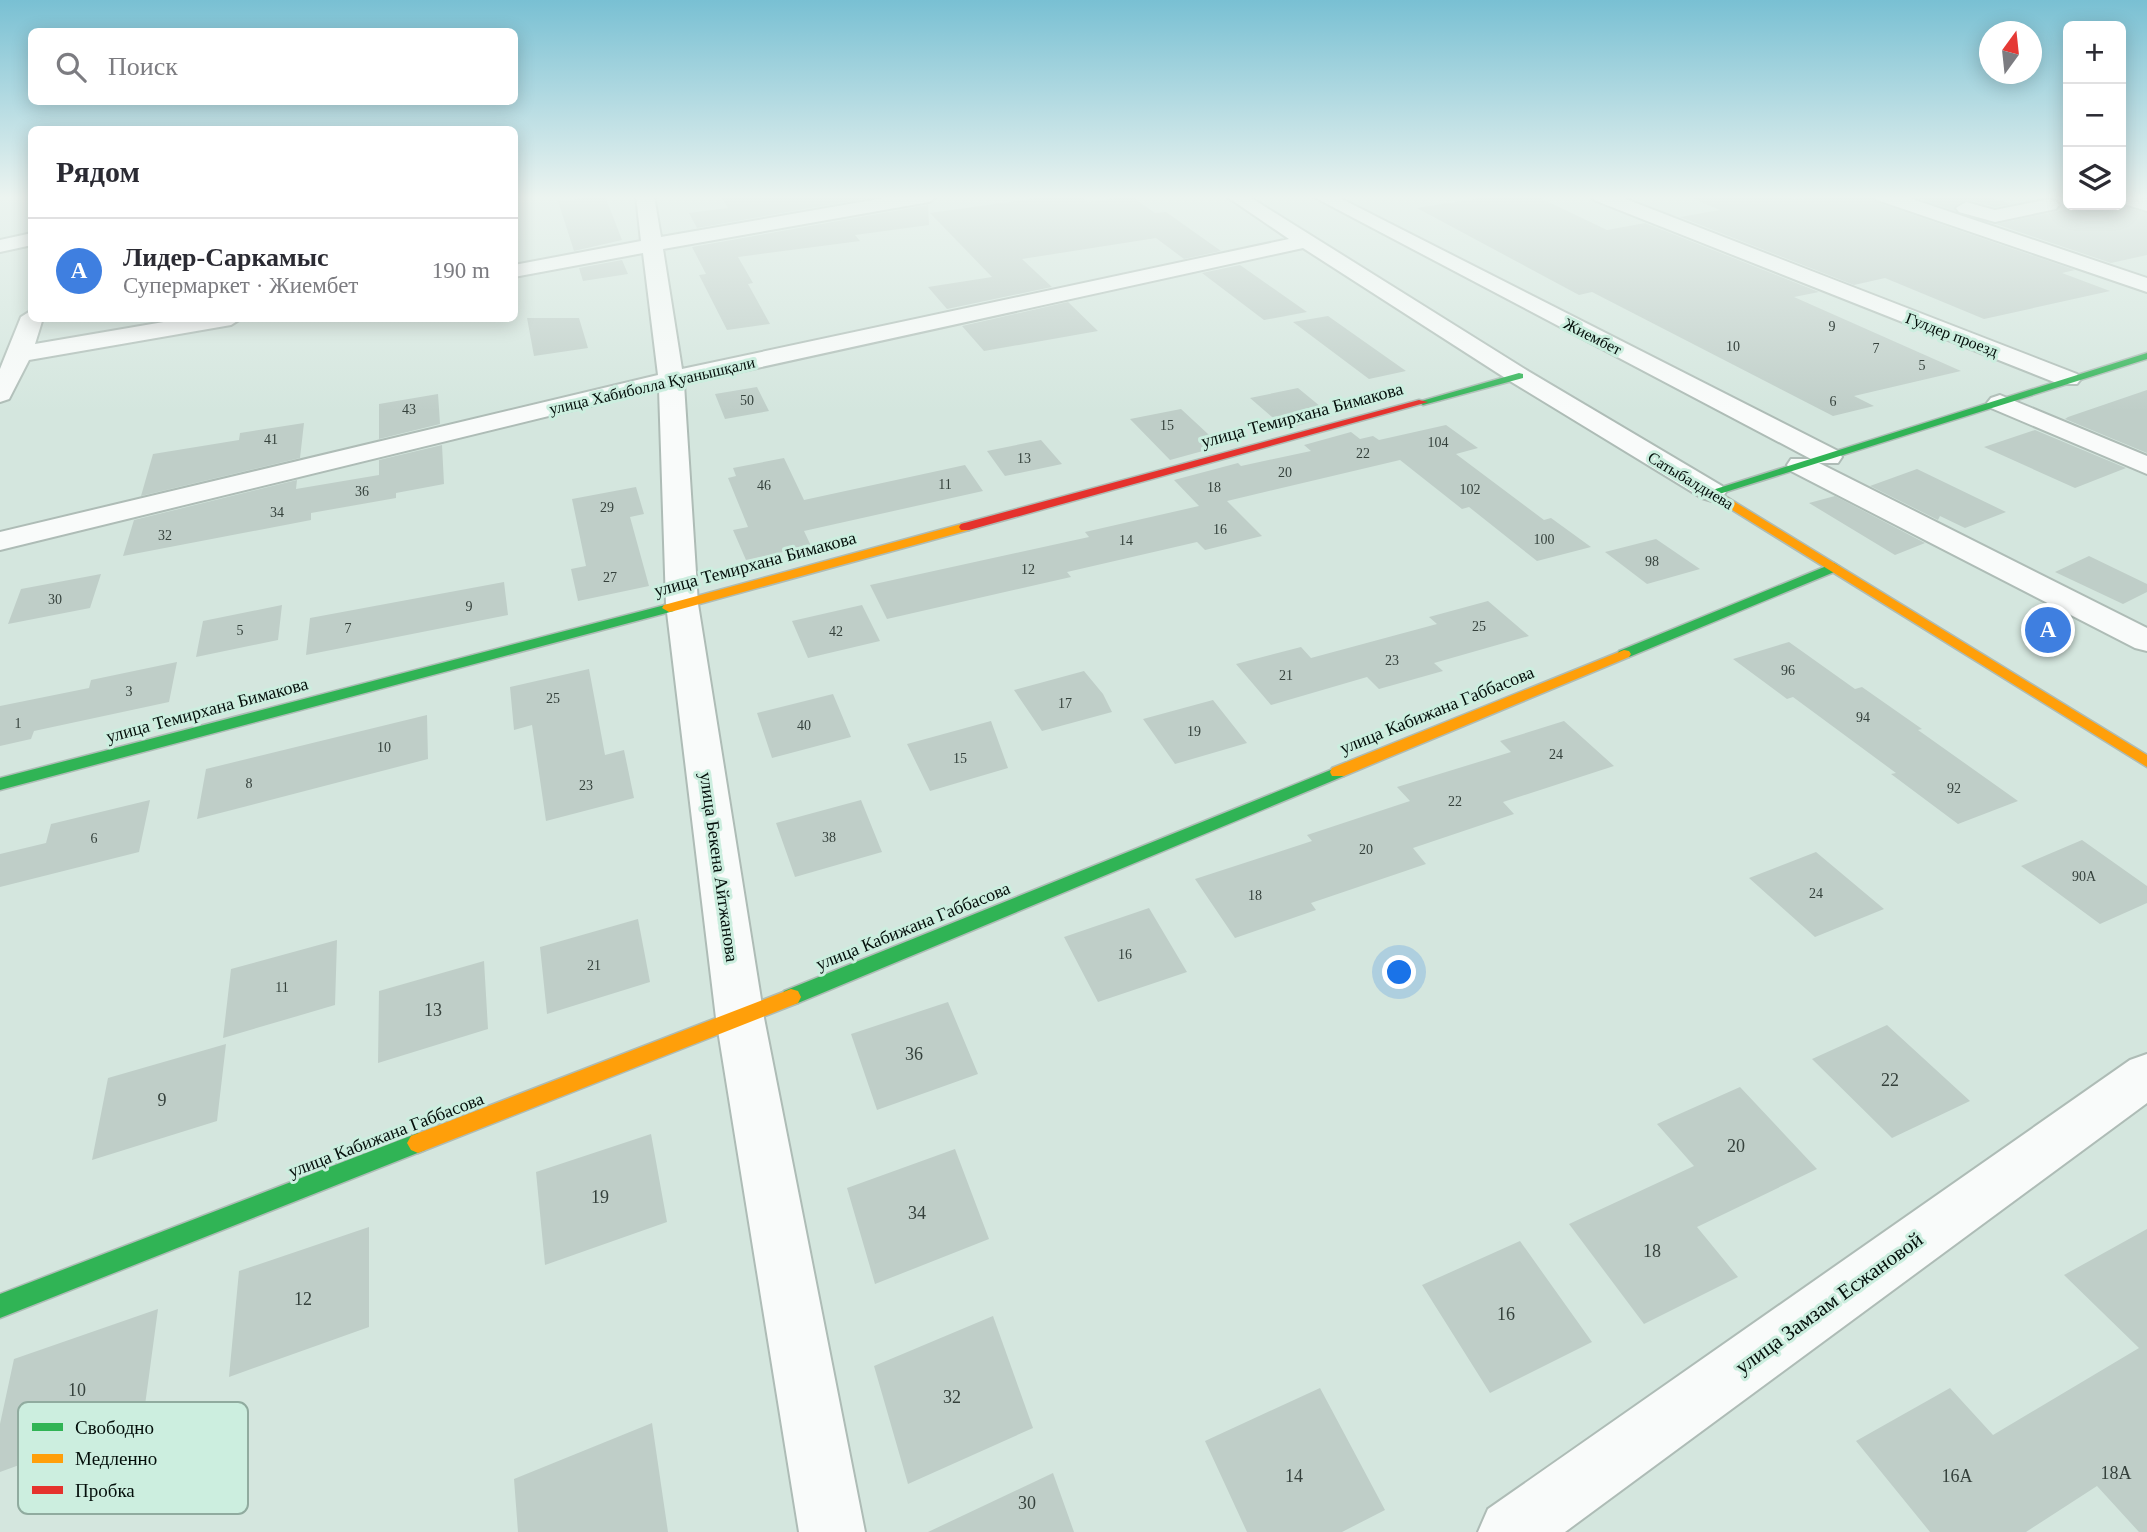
<!DOCTYPE html>
<html lang="ru">
<meta charset="utf-8">
<style>
body{margin:0;font-family:"Times New Roman",serif;background:#f2f2f3;color:#2b2b33}
.controls{position:absolute;right:21px;top:21px;display:grid;overflow:hidden;border-radius:10px;box-shadow:0 4px 18px #0003}
.controls button{width:63px;height:63px;display:grid;place-items:center;padding:0;border:0;border-bottom:2px solid #e1e1e2;background:#fff;color:#2b2b33;font:35px sans-serif}
.compass{position:absolute;left:1979px;top:21px;width:63px;height:63px;border-radius:50%;background:#fff;box-shadow:0 4px 18px #0003;rotate:15deg}
.you{position:absolute;left:1400px;top:973px;width:24px;height:24px;margin:-18px;border:5px solid #fff;border-radius:50%;background:#1a73e8;box-shadow:0 0 0 10px #1a73e833}
.badge{display:grid;place-items:center;width:46px;height:46px;border-radius:50%;background:#7c3aed;color:#fff;font-size:23px;font-weight:700}
.pin{position:absolute;translate:-50% -50%;border:4px solid #fff;box-shadow:0 2px 7px #0006}
.list{margin:0;padding:0;list-style:none}
h2{display:flex;justify-content:space-between;align-items:center;height:91px;margin:0;padding:0 28px;font-size:30px}
h2 small{font-size:23px;font-weight:400;color:#7c7c81}
.list li{display:grid;grid-template-columns:46px 1fr auto;gap:21px;align-items:center;box-sizing:border-box;height:105px;padding:0 28px;border-top:2px solid #e1e1e2}
.list b{display:block;font-size:26px;white-space:nowrap}
.list p{margin:0;font-size:23px;white-space:nowrap;color:#7c7c81}
.list em{font-size:23px;font-style:normal;color:#7c7c81}
.icon{flex:none;width:38px;height:38px;fill:none;stroke:currentColor;stroke-width:2;stroke-linecap:round;stroke-linejoin:round}
.map{position:relative;flex:none;width:2147px;height:1532px;overflow:hidden}
.search{position:absolute;background:#fff;box-shadow:0 4px 18px #0003;left:28px;top:28px;width:490px;height:77px;display:flex;align-items:center;gap:18px;box-sizing:border-box;padding:0 24px;border-radius:10px;color:#7c7c81;font-size:26px}
.panel{position:absolute;background:#fff;box-shadow:0 4px 18px #0003;left:28px;top:126px;width:490px;height:196px;border-radius:10px}
.map>svg:first-child{display:block}
</style>
<div class="map">
<svg width="2147" height="1532" viewBox="0 0 2147 1532">
<rect width="100%" height="100%" fill="#d4e6de"/>
<!-- building -->
<path fill="#bfcec8" d="M605,196L622,240L574,251L558,201Z
M721,196H879L697,228L689,213L728,208Z
M1051,196H1081L1088,202L1131,196L1155,213L1166,212L1221,251L1184,259L1156,238L1022,259L1052,287L947,309L928,287L992,277L930,213Z
M1493,196H1536L1607,230L1645,223L1819,292L1794,297L1961,371L1854,396L1874,406L1833,416L1592,292L1579,295L1417,208Z
M1687,196H1784L1792,199L1873,196L1876,202L2075,270L2062,273L2110,291L1984,319L1885,278L1854,285L1680,217L1720,210Z
M1912,196H1986L2011,204L1995,207L1967,199L1955,206V211Z
M928,205L929,225L855,235L860,241L738,257L753,283L748,284L770,324L727,330L699,275L706,274L692,247Z
M2106,205H2119L2147,213V255L2111,263L1996,224L2078,207L2085,209Z
M622,260L628,274L583,281L579,268Z
M1240,265L1307,312L1264,320L1202,273Z
M1068,302L1098,331L984,351L962,326Z
M1328,316L1406,371L1369,379L1293,322Z
M527,318H579L588,348L534,356Z
M757,387L769,411L725,419L715,394Z
M1298,388L1332,416L1286,429L1250,398Z
M2147,390V453L2065,419L2068,417Z
M438,394L440,424L379,439V404Z
M1181,409L1221,446L1170,460L1130,419Z
M304,423L300,458L141,496L153,454L239,440L240,433Z
M1446,425L1478,448L1456,454L1544,520L1551,518L1591,547L1537,561L1469,507L1462,509L1400,460L1227,501L1262,536L1205,550L1197,542L1067,572L1071,577L887,619L870,585L1089,537L1085,532L1199,506L1174,480L1238,463L1241,466L1311,451L1304,445L1351,432L1360,439L1373,436L1379,440Z
M2035,430L2126,468L2075,488L1984,447Z
M1041,440L1062,464L1005,476L987,451Z
M442,445L444,484L396,493V498L311,513V520L123,556L134,520L297,480L296,489L379,475V460Z
M784,458L804,500L965,465L983,491L804,531L811,546L746,560L733,530L748,527L728,478L736,476L733,468Z
M1917,469L2006,512L1965,528L1940,516L1938,520L1870,486Z
M636,487L644,514L630,517L649,586L578,601L571,569L586,566L572,499Z
M1835,496L1925,543L1895,555L1809,503Z
M1656,539L1700,569L1647,584L1605,552Z
M2089,556L2147,584V592L2123,604L2055,572Z
M101,574L90,608L8,624L21,589Z
M504,582L508,615L306,655L310,618Z
M1488,601L1529,636L1434,663L1443,671L1379,689L1367,677L1271,705L1236,664L1301,647L1311,658L1437,624L1429,617Z
M282,605L278,640L196,657L203,621Z
M862,605L880,641L808,658L792,621Z
M1789,642L1855,689L1862,687L1922,729L1918,730L2018,801L1958,824L1891,774L1896,773L1793,697L1787,699L1733,659Z
M177,662L169,702L34,731L31,739L0,746V706L89,688L91,680Z
M589,669L605,755L624,750L634,798L546,821L532,725L514,730L510,687Z
M1084,671L1103,694L1112,712L1042,731L1014,690Z
M833,694L851,737L772,758L757,713Z
M1213,700L1247,743L1175,764L1143,719Z
M427,715L428,759L197,819L206,769Z
M991,721L1008,768L930,791L907,744Z
M1564,721L1614,766L1503,802L1514,814L1413,848L1426,864L1311,903L1316,910L1235,938L1195,879L1312,841L1307,835L1410,801L1397,787L1511,752L1500,741Z
M150,800L139,852L0,887V854L46,843L51,824Z
M861,800L882,852L795,877L776,823Z
M2082,840L2147,886V903L2100,924L2021,866Z
M1816,852L1884,909L1815,937L1749,878Z
M1149,908L1187,972L1098,1002L1064,937Z
M638,919L650,982L547,1014L540,947Z
M337,940L335,1005L223,1038L231,969Z
M484,961L488,1029L378,1063L379,991Z
M948,1002L978,1074L877,1110L851,1034Z
M1887,1025L1970,1101L1892,1138L1812,1059Z
M226,1044L217,1121L92,1160L108,1078Z
M1740,1087L1817,1169L1697,1227L1738,1277L1644,1324L1569,1224L1694,1166L1657,1124Z
M651,1134L667,1222L545,1265L536,1172Z
M955,1149L989,1239L875,1284L847,1188Z
M369,1227V1327L229,1377L239,1271Z
M2147,1229V1532H2139L2097,1486L2026,1532H1930L1856,1441L1950,1388L1993,1435L2139,1348L2064,1275Z
M1520,1241L1592,1342L1490,1393L1422,1285Z
M158,1309L143,1420L0,1472V1424L14,1359Z
M993,1316L1033,1428L908,1484L874,1366Z
M1320,1388L1385,1510L1342,1532H1247L1205,1441Z
M652,1423L668,1532H518L514,1479Z
M1053,1473L1074,1532H928Z"/>
<g fill="none" stroke-linecap="round" stroke-linejoin="round">
<!-- street casing -->
<g stroke="#aebcb6" stroke-width="4">
<path id="street" d="M636,196H654L661,237L895,196H938L929,202L663,249L682,369L1289,239L1226,196H1248L1528,371L1722,486L1726,492L1722,498L1712,501L1702,498L1510,381L1303,248L684,384L698,604L764,1018L865,1532H799L716,1018L666,604L659,389L0,550V532L658,375L643,253L514,277V265L641,241Z
M1312,196H1336L1838,451L1842,457L1838,463H1819L2147,628V651L2135,648L1791,471L1787,465L1791,459H1811Z
M1592,196H1618L2077,374L2081,379L2077,384H2059L1594,200Z
M1875,196H1903L2147,278V292L1877,200Z
M2121,196L2147,199V211L2121,203Z
M2049,199L2056,201L2059,205L2056,209L1995,222L1959,212L1956,208L1966,202L1995,210Z
M32,233V245L0,252V240Z
M32,310V318H43L35,344L187,318H242L231,325L29,360L9,399L0,402V369L21,317Z
M2000,395L2147,456V474L1991,408L1987,403L1991,398Z
M2147,1054V1103L1565,1532H1478L1488,1509L2130,1060Z"/>
</g>
<!-- fast casing -->
<g stroke="#aebcb6" stroke-width="3">
<path id="fast" d="M2147,353V359L1716,495H1708L1706,492Z
M1519,373L1523,374V378L1423,405L1418,402Z
M1834,563L1840,567L1839,570L1629,657H1619L1617,654L1619,651Z
M669,604L676,608L674,611L0,790V778Z
M1338,767L1344,768L1346,772L1344,776L798,1003L791,1005L784,1003L781,997L784,991Z
M418,1133L425,1136L429,1143L425,1150L0,1318V1294Z"/>
</g>
<!-- slow casing -->
<g stroke="#aebcb6" stroke-width="3">
<path id="slow" d="M1712,488L2147,755V767L1708,495V489Z
M965,523L971,527L969,530L674,611L669,612L662,608L664,605Z
M1624,650L1629,651L1631,654L1629,657L1344,776H1332L1330,772L1332,768Z
M791,989L798,991L801,997L798,1003L418,1153L411,1150L407,1143L411,1136Z"/>
</g>
<!-- jam casing -->
<g stroke="#aebcb6" stroke-width="3">
<path id="jam" d="M1419,400L1428,402L969,530H961L959,527L961,524Z"/>
</g>
<!-- street -->
<use href="#street" fill="#f9fbfa" fill-rule="evenodd"/>
<!-- fast -->
<use href="#fast" fill="#30b455" fill-rule="evenodd"/>
<!-- slow -->
<use href="#slow" fill="#ff9f0a" fill-rule="evenodd"/>
<!-- jam -->
<use href="#jam" fill="#e5322d" fill-rule="evenodd"/>
</g>
<!-- sky -->
<linearGradient id="sky" x2="0" y2="1"><stop stop-color="#79c0d3"/><stop offset="0.48" stop-color="#ecf4f0"/><stop offset="1" stop-color="#ecf4f0" stop-opacity="0"/></linearGradient>
<rect width="2147" height="411" fill="url(#sky)"/>
<g text-anchor="middle" stroke-width="6" stroke-linejoin="round" paint-order="stroke">
<!-- number labels -->
<g font-size="14" fill="#35413c">
<text x="1832" y="331">9</text>
<text x="1733" y="351">10</text>
<text x="1876" y="353">7</text>
<text x="1922" y="370">5</text>
<text x="747" y="405">50</text>
<text x="1833" y="406">6</text>
<text x="409" y="414">43</text>
<text x="1167" y="430">15</text>
<text x="271" y="444">41</text>
<text x="1438" y="447">104</text>
<text x="1363" y="458">22</text>
<text x="1024" y="463">13</text>
<text x="1285" y="477">20</text>
<text x="945" y="489">11</text>
<text x="764" y="490">46</text>
<text x="1214" y="492">18</text>
<text x="1470" y="494">102</text>
<text x="362" y="496">36</text>
<text x="607" y="512">29</text>
<text x="277" y="517">34</text>
<text x="1220" y="534">16</text>
<text x="165" y="540">32</text>
<text x="1544" y="544">100</text>
<text x="1126" y="545">14</text>
<text x="1652" y="566">98</text>
<text x="1028" y="574">12</text>
<text x="610" y="582">27</text>
<text x="55" y="604">30</text>
<text x="469" y="611">9</text>
<text x="1479" y="631">25</text>
<text x="348" y="633">7</text>
<text x="240" y="635">5</text>
<text x="836" y="636">42</text>
<text x="1392" y="665">23</text>
<text x="1788" y="675">96</text>
<text x="1286" y="680">21</text>
<text x="129" y="696">3</text>
<text x="553" y="703">25</text>
<text x="1065" y="708">17</text>
<text x="1863" y="722">94</text>
<text x="18" y="728">1</text>
<text x="804" y="730">40</text>
<text x="1194" y="736">19</text>
<text x="384" y="752">10</text>
<text x="1556" y="759">24</text>
<text x="960" y="763">15</text>
<text x="249" y="788">8</text>
<text x="586" y="790">23</text>
<text x="1954" y="793">92</text>
<text x="1455" y="806">22</text>
<text x="829" y="842">38</text>
<text x="94" y="843">6</text>
<text x="1366" y="854">20</text>
<text x="2084" y="881">90А</text>
<text x="1816" y="898">24</text>
<text x="1255" y="900">18</text>
<text x="1125" y="959">16</text>
<text x="594" y="970">21</text>
<text x="282" y="992">11</text>
</g>
<!-- far-street labels -->
<g font-size="16" fill="#040f0b" stroke="#cceedf">
<text transform="translate(1952 334) rotate(21)" y="6">Гулдер проезд</text>
<text transform="translate(1593 336) rotate(27)" y="6">Жиембет</text>
<text transform="translate(652 385) rotate(-13)" y="6">улица Хабиболла Қуанышқали</text>
<text transform="translate(1691 480) rotate(31)" y="6">Сатыбалдиева</text>
</g>
<!-- street labels -->
<g font-size="18" fill="#040f0b" stroke="#cceedf">
<text transform="translate(1302 415) rotate(-15)" y="6">улица Темирхана Бимакова</text>
<text transform="translate(755 564) rotate(-15)" y="6">улица Темирхана Бимакова</text>
<text transform="translate(207 710) rotate(-15)" y="6">улица Темирхана Бимакова</text>
<text transform="translate(1437 710) rotate(-22)" y="6">улица Кабижана Габбасова</text>
<text transform="translate(719 867) rotate(82)" y="6">улица Бекена Айтжанова</text>
<text transform="translate(913 926) rotate(-22)" y="6">улица Кабижана Габбасова</text>
<text transform="translate(386 1135) rotate(-21)" y="6">улица Кабижана Габбасова</text>
</g>
<!-- near-number labels -->
<g font-size="18" fill="#35413c">
<text x="433" y="1016">13</text>
<text x="914" y="1060">36</text>
<text x="1890" y="1086">22</text>
<text x="162" y="1106">9</text>
<text x="1736" y="1152">20</text>
<text x="600" y="1203">19</text>
<text x="917" y="1219">34</text>
<text x="1652" y="1257">18</text>
<text x="303" y="1305">12</text>
<text x="1506" y="1320">16</text>
<text x="77" y="1396">10</text>
<text x="952" y="1403">32</text>
<text x="2116" y="1479">18А</text>
<text x="1294" y="1482">14</text>
<text x="1957" y="1482">16А</text>
<text x="1027" y="1509">30</text>
</g>
<!-- near-street labels -->
<g font-size="21" fill="#040f0b" stroke="#cceedf">
<text transform="translate(1829 1303) rotate(-36)" y="7">улица Замзам Есжановой</text>
</g>
</g>
<!-- legend -->
<rect x="18" y="1402" width="230" height="112" rx="10" fill="#cceedf" stroke="#90ab9f" stroke-width="2"/>
<rect x="32" y="1423" width="31" height="8" fill="#30b455"/>
<rect x="32" y="1454" width="31" height="9" fill="#ff9f0a"/>
<rect x="32" y="1486" width="31" height="8" fill="#e5322d"/>
<g font-size="19" fill="#040f0b">
<text x="75" y="1434">Свободно</text>
<text x="75" y="1465">Медленно</text>
<text x="75" y="1497">Пробка</text>
</g>
</svg>
<div class="controls">
<button>+</button>
<button>−</button>
<button><svg class="icon" aria-label="layers" viewBox="0 0 24 24"><path d="M12 4l9 5-9 5-9-5zM3 14l9 5 9-5"/></svg></button>
</div>
<svg class="compass" viewBox="-18 -18 36 36"><path d="M0-13l5 13h-10z" fill="#e53935"/><path d="M0 13l5-13h-10z" fill="#7c7c81"/></svg>
<div class="you"></div>
<div class="pin badge" style="left:2048px;top:630px;background:#3f7fe0">A</div>
<div class="search"><svg class="icon" aria-label="search" viewBox="0 0 24 24"><circle cx="10" cy="10" r="6"/><path d="M15 15l6 6"/></svg>Поиск</div>
<section class="panel">
<h2>Рядом<small></small></h2>
<ul class="list">
<li><span class="badge" style="background:#3f7fe0">A</span><div><b>Лидер-Саркамыс</b><p>Супермаркет · Жиембет</p></div><em>190 m</em></li>
</ul>
</section>
</div>
